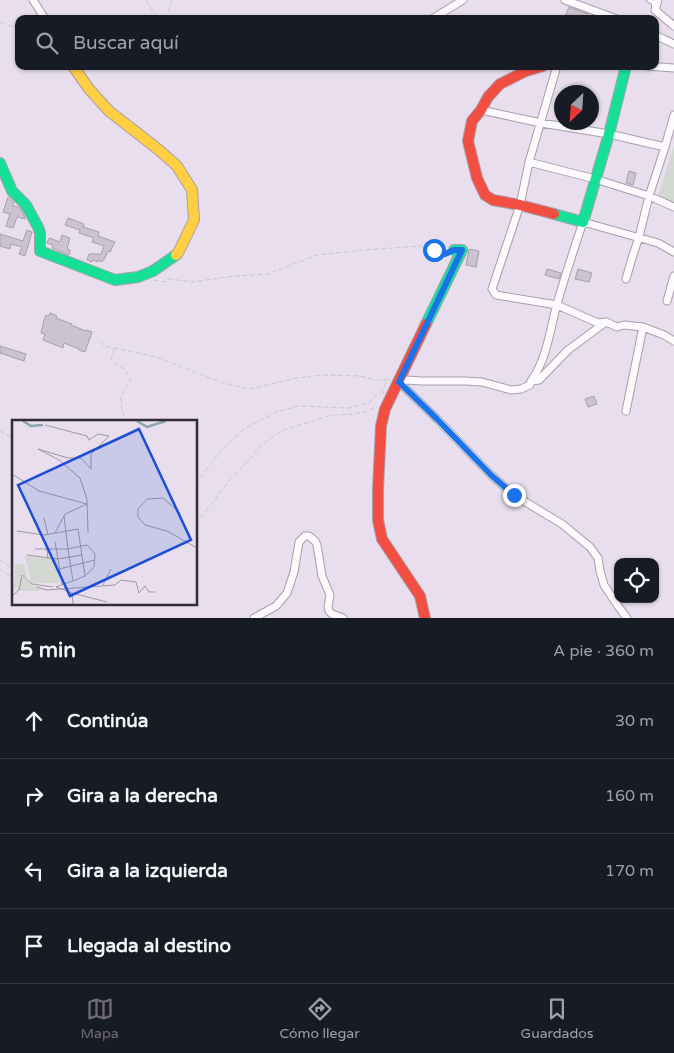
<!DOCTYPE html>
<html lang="es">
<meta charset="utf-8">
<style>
body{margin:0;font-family:"Varela Round",sans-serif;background:#20242c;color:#f1f3f6}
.controls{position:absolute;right:15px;bottom:15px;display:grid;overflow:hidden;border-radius:10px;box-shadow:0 1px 4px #0004}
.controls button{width:45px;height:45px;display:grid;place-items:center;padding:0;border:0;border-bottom:1px solid #363941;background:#171b24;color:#f1f3f6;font:25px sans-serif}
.compass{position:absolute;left:554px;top:85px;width:45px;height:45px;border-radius:50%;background:#171b24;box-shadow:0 1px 4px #0004;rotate:205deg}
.stop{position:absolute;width:15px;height:15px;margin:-11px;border:4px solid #1a73e8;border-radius:50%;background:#fff}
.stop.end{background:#1a73e8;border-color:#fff;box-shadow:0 1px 5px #0008}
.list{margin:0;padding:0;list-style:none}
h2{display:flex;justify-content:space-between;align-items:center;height:65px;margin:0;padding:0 20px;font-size:21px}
h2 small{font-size:16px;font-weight:400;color:#9ea1a6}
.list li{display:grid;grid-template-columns:32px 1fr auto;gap:15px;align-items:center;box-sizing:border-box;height:75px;padding:0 20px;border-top:1px solid #363941}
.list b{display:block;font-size:19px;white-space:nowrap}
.list em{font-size:16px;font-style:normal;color:#9ea1a6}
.icon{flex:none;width:28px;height:28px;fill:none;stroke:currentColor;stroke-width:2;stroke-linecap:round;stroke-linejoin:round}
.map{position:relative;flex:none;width:674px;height:618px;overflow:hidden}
.search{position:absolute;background:#171b24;box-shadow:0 1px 4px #0004;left:15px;right:15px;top:15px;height:55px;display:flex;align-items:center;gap:12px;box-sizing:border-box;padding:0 18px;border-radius:10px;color:#9ea1a6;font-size:19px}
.sheet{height:365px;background:#171b24}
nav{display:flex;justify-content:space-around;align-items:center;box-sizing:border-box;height:70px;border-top:1px solid #363941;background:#171b24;font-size:14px;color:#9ea1a6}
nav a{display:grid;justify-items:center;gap:2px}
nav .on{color:#726a76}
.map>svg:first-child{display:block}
</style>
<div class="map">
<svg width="674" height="618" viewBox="0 0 674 618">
<rect width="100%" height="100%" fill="#e8deed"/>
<!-- green -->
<path fill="#d3d7d1" d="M674,146V205L657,199Z"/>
<!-- building -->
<path fill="#cbc4cf" stroke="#a79fab" d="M569,7L588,14L586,19H564Z
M629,171L636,173L633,185L626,183Z
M8,197L14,203L13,206L18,207L21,209L25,218V219L17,217L13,228L6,226L10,214L3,212Z
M68,218L84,224L83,227L99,232L98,236L115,242L110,252L108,251L104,260H103L102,262L98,260V262L93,260L92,262L87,260L89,254H101L104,246L92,242L94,238L79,233L80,230L65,225Z
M27,230L32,232L25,256L19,254L22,247L11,244L10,249L0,246V234L23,241Z
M62,235L70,238L67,249L70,250L69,255L52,248L53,245L47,243L49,238L60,242Z
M469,249L479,251L476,267L466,265Z
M547,269L561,273L559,279L545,275Z
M578,269L592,273L589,282L575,279Z
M50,313L57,316L56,318L72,324L71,325L86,331V330L92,332L85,352L79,350V349L64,343L63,348L43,340L45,334L41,333L44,320L46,315L49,316Z
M0,346L26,354L24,361L0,353Z
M594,396L597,404L588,407L585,399Z"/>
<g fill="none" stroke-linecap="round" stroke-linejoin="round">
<!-- lane casing -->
<g stroke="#a79fab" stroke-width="6">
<path id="lane" d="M649,0L654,3V8"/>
</g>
<!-- street casing -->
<g stroke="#a79fab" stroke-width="9">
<path id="street" d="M33,0L45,19
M565,0L617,19
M658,0L655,10L674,26
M432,19L463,0
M655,35L674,44
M557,66L529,162L520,205L492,289L496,295L557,305L598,323L606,322L617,327L624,325L643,327L664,335L674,341
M647,66L674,68
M481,110L541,123L609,134L665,147
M529,162L595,179L649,196L665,147L674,115
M626,279L632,258L639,237L649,196L674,207
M667,301L674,276
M531,381C547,359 550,330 557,304C565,276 574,249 583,222L658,243L674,252
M399,382L437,419L491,475L514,495L562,524L590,547L598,558L600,571L604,585L618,606L627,618
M399,382L407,380L421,381H465L482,382L511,390L521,389L530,385L531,381L539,380L568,350L606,322
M626,411L643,327
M254,618L276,606L287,593L294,572L299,542L305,536H309L315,541L317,545L322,576L330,595L328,607L329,611L332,614L343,618"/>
</g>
<!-- fast casing -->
<g stroke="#a79fab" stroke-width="12">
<path id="fast" d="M0,163L12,191L26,205L38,227L40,233V251L115,280L138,277L153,271L176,255
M554,214L583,222L609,134L626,66
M426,324L462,250H454"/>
</g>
<!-- slow casing -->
<g stroke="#a79fab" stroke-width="12">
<path id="slow" d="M73,66L89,89L109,111L159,150L177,166L192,190L194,220L178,253L176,255"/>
</g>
<!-- jam casing -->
<g stroke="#a79fab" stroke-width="12">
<path id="jam" d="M543,66L526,71L500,84L488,97L481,110L472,121L468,141L477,178L485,195L493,200L520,205L554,214
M425,618L420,596L382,539L378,520V489L381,426L385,409L426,324"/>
</g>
<!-- path -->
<path stroke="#c9c7cb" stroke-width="1" stroke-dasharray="5 2.5" stroke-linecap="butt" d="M146,0L157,17L162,19
M165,19L170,7L172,0
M0,22L19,29
M154,280L165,282L170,279L192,282L234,276L268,274L317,255L364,250L420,246L446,254
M100,342L105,346L156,357L223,383L250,389L297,378L322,375L360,376L376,380H391
M114,349L111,360L124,369L131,378L121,397L122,411L128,422
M0,360L1,359
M383,394L385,384L389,379
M0,431L14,439
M196,483L220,452L244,429L276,412L299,406L349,408L369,403L385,385
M196,523L226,485L264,443L283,430L332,415L354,414L368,411L377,406
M0,560L14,571
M0,569L14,579"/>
<!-- lane -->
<use href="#lane" stroke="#fcfafc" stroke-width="4"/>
<!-- street -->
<use href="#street" stroke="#fcfafc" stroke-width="7"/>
<!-- fast -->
<use href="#fast" stroke="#16e098" stroke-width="10"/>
<!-- slow -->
<use href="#slow" stroke="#ffcf43" stroke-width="10"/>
<!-- jam -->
<use href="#jam" stroke="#f24e42" stroke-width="10"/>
</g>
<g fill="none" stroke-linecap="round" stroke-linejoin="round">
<!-- route -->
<path stroke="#1a73e8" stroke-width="6" d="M434,250L445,254L454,250H462L399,382L437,419L491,475L514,495"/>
</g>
<!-- overview -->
<g transform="translate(12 420)">
<rect width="185" height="185" fill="#e8deed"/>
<path d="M13,136L44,139L48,163H19ZM3,144H12L15,158L9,154L7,161L9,156L29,171H5L6,166L2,171Z" fill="#d3d7d1"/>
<path fill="none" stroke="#8ca4ae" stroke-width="2.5" d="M11,1L19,6L31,5M125,1L135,7L154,1"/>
<path fill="none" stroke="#a097a4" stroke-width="1" d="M26,29L56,38H69L79,49V34L97,16L86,14L77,20L75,16L33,5M26,29L47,40L68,58L75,79L76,113M0,54L27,71L75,84M168,93L151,78L135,79L126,89V97L133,105L155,111L185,128M32,98L36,115M5,111L32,115L66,109L73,156M43,113L53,94L75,84M34,122L36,139M23,129H56L52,96M15,135L46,139L43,122M47,149L83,140M50,165L46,139L70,135M91,165L99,149M24,167L35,170L75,167L103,165L109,160L124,162L127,173L133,166L137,172H143M60,173L95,182M0,176L7,170L10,155L20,164L41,167M61,184L60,173L44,167L66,159L73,156L82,147L83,134L75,125L56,129L61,161"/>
<path fill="#1d4ed8" fill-opacity="0.15" stroke="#1d4ed8" stroke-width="2.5" d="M127,9L179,120L58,176L6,65Z"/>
<rect width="185" height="185" fill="none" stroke="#332c36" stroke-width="2.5"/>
</g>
</svg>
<div class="controls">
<button><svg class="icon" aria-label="locate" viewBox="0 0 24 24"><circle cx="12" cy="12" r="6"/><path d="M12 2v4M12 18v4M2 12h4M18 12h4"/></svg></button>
</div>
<svg class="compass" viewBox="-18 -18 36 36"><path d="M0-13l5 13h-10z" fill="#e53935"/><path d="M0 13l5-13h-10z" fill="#9ea1a6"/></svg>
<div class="stop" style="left:434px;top:250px"></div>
<div class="stop end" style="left:514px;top:495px"></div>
<div class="search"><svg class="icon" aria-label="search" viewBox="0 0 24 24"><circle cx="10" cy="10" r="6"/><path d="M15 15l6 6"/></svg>Buscar aquí</div>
</div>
<section class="sheet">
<h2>5 min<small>A pie · 360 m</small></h2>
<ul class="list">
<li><svg class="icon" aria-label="ahead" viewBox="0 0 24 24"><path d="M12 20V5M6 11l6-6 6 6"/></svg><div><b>Continúa</b></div><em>30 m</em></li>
<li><svg class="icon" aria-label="right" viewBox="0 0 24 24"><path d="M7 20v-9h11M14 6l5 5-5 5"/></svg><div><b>Gira a la derecha</b></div><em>160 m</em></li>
<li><svg class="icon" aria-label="left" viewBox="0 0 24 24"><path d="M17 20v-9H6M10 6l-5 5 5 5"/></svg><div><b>Gira a la izquierda</b></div><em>170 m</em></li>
<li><svg class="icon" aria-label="arrive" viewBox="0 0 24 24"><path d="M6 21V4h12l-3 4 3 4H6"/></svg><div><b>Llegada al destino</b></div></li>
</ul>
</section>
<nav>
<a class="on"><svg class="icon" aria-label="map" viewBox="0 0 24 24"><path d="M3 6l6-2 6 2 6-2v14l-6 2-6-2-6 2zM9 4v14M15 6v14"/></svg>Mapa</a>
<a><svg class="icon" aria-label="directions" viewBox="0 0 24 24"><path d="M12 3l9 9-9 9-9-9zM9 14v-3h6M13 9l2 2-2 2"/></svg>Cómo llegar</a>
<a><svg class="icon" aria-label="saved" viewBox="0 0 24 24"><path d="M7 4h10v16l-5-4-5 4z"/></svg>Guardados</a>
</nav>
